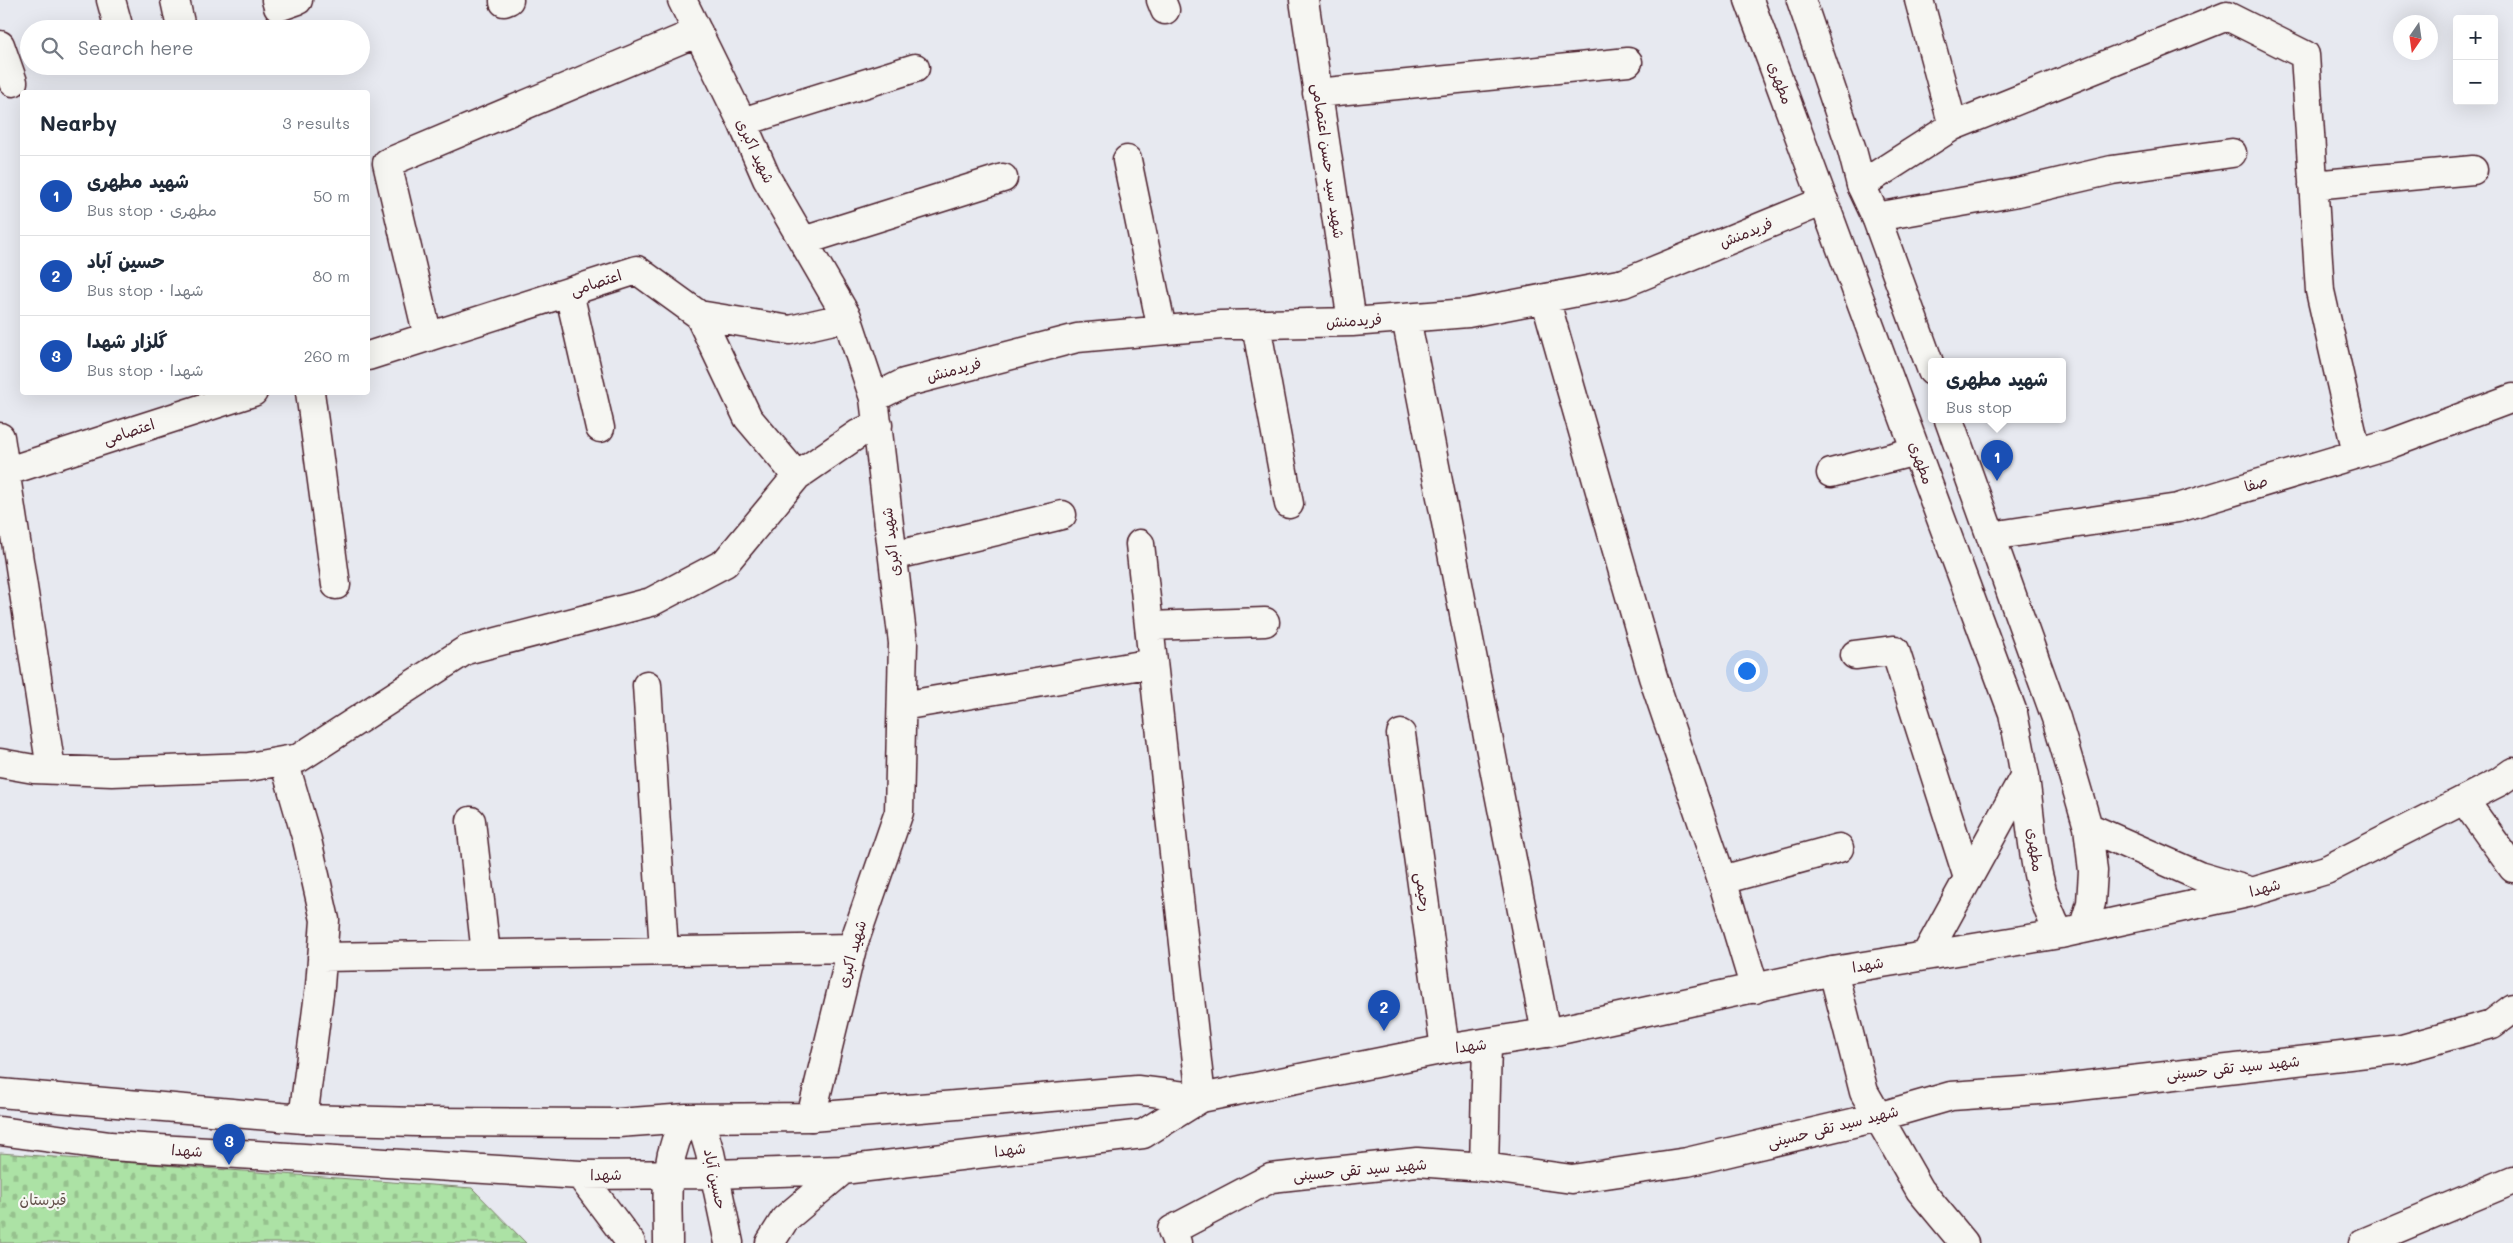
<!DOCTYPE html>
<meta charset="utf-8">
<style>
body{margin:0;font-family:Mali,"Playpen Sans Arabic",sans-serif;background:#f6f6f7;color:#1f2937}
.controls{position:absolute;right:15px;top:15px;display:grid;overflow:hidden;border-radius:5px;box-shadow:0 5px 20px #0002}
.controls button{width:45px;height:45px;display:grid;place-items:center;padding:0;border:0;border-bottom:1px solid #e0e1e3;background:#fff;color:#1f2937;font:25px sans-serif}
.compass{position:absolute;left:2393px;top:15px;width:45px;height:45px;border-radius:50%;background:#fff;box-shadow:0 5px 20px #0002;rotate:193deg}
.you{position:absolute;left:1746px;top:670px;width:18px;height:18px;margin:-12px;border:4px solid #fff;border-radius:50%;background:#1a73e8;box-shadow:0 0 0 8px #1a73e833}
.badge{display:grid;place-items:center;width:32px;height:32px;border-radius:50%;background:#1f6fb2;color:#fff;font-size:16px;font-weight:700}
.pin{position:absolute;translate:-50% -41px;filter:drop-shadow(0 1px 2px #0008)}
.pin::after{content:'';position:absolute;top:26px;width:18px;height:15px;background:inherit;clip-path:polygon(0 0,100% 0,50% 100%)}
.popup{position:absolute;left:1928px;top:358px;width:138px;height:65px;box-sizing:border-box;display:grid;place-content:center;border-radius:5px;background:#fff;filter:drop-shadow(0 1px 4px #0005);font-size:16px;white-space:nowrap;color:#747a83}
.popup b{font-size:19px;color:#1f2937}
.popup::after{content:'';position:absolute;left:50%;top:100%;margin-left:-10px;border:10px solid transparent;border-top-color:#fff}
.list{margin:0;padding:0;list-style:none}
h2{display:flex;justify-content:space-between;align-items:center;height:65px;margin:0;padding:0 20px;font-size:21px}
h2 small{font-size:16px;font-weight:400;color:#747a83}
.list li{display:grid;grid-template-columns:32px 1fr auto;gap:15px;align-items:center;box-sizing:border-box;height:80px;padding:0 20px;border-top:1px solid #e0e1e3}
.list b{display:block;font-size:19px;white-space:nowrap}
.list p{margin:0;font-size:16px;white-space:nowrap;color:#747a83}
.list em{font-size:16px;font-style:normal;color:#747a83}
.icon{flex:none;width:28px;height:28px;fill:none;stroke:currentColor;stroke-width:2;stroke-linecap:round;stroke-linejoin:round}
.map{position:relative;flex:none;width:2513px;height:1243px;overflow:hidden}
.search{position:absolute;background:#fff;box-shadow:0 5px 20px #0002;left:20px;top:20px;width:350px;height:55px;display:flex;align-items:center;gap:12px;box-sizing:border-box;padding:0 18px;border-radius:28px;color:#747a83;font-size:19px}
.panel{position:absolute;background:#fff;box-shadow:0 5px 20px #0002;left:20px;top:90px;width:350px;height:305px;border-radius:5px}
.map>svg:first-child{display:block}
</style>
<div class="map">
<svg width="2513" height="1243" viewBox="0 0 2513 1243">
<defs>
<pattern id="cemetery-stones" width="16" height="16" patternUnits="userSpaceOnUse" patternTransform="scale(1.25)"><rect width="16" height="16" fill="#ace2a5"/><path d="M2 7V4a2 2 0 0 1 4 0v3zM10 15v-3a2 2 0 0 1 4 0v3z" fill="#96c18e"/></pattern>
</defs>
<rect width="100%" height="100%" fill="#e7e9f0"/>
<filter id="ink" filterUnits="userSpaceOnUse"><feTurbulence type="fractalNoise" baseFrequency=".02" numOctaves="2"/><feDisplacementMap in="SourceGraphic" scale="10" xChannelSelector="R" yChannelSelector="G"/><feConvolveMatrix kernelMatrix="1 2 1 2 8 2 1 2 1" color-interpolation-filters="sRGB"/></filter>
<g filter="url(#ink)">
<!-- cemetery -->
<path fill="url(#cemetery-stones)" stroke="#7b8068" d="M0,1153L472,1188L526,1243H0Z"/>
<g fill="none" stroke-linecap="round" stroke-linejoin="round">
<!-- street casing -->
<g stroke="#4a1f2b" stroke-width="31">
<path id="street" d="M111,0L119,29
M175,0L180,23
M276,0L278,7L298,0
M504,0V2L509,0
M682,0L742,122L767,179L847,317L874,398L903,643L899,812L852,948L811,1117
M1161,0L1165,10
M1304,0L1352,322
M1919,0L1953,126
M0,45L13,82
M1317,93L1628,62
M742,122L915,68
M1127,160L1162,330
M1861,185L1953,126L2227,16L2305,55L2320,291L2357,454
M2313,185L2473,170
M1876,217L2018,192L2112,170L2232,153
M803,241L1003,178
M569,292L600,428
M1545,298L1653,677L1722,880L1755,989
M699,315L748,418L797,476
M1406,318L1546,1033
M1256,325L1289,504
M428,337L387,163L698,32
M368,356L637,270L699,315L790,330L847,317
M310,392L336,585
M874,398L904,383L1077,338L1221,325L1352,322L1468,313L1624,283L1824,201
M0,437L51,769
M5,472L253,392
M1831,473L1916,451
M1991,536L2178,508L2390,444L2513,398
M1140,544L1201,1098
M893,556L1062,515
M1149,626L1265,622
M1855,655L1895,650L1968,878
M647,685L664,951
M902,706L1153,663
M1401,734L1445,1049
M284,761L307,840L325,920L320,986L303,1119
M0,763L34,769L112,772L249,767L299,758L466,650L651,602L725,563L797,476L858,434L878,425
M2464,800L2513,868
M471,821L486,954
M1722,880L1839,848
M322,957L852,948
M1833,971L1864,1092L1920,1190L1964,1243
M1484,1167L1487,1044
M1177,1243L1172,1230L1271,1178L1417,1162L1484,1167L1572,1179L1687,1162L1878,1117L1951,1096L2053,1089L2402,1049L2492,1024L2513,1008
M2363,1243L2513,1180"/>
</g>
<!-- secondary casing -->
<g stroke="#4a1f2b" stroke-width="31">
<path id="secondary" d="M1749,0L2013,713C2017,735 2022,756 2025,778C2033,833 2032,885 2060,934
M1801,0L1852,150L1861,185L1876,217L1932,371
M1949,420L2056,718L2088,827L2093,871L2091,903L2083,929
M2088,827L2199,876L2250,891
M1926,955L2025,775
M0,1093L303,1119L417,1122L618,1123L687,1118L811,1117L1137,1090L1201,1098L1445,1049L1546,1033L1833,971L2060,934L2252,892L2326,870L2499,782L2513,772
M693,1118L705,1136L710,1153L729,1243
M0,1131L110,1146L580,1175L713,1174L843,1170L1143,1134L1201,1098
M580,1175L631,1243
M668,1243C668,1198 662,1157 687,1118
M770,1243L785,1219L843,1170"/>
</g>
<!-- street -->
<use href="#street" stroke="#f6f6f2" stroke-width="28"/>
<!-- secondary -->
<use href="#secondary" stroke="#f6f6f2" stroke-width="28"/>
</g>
</g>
<g text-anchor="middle" stroke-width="4.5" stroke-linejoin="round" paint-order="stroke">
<!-- street labels -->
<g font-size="15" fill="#4a1f2b" stroke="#f6f6f2">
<text transform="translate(1780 83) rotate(69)" y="5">مطهری</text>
<text transform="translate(755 151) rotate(65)" y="5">شهید اکبری</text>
<text transform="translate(1328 161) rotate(82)" y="5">شهید سید حسن اعتصامی</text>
<text transform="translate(1746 233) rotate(-22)" y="5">فریدمنش</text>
<text transform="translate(596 283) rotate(-18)" y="5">اعتصامی</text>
<text transform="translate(1354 321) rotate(-3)" y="5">فریدمنش</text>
<text transform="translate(954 370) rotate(-15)" y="5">فریدمنش</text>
<text transform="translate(129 432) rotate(-18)" y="5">اعتصامی</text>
<text transform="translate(1921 463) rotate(70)" y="5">مطهری</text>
<text transform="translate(2256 484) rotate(-17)" y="5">صفا</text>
<text transform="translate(891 542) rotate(-97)" y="5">شهید اکبری</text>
<text transform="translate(2035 850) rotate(83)" y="5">مطهری</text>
<text transform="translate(2265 888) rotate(-15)" y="5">شهدا</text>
<text transform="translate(1423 892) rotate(82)" y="5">رحیمی</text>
<text transform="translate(852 954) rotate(-74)" y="5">شهید اکبری</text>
<text transform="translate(1868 965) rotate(-10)" y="5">شهدا</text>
<text transform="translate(1471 1046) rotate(-7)" y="5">شهدا</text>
<text transform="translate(2233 1068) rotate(-6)" y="5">شهید سید تقی حسینی</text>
<text transform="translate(1833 1127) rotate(-14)" y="5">شهید سید تقی حسینی</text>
<text transform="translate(1010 1150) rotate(-7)" y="5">شهدا</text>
<text transform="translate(187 1151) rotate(4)" y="5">شهدا</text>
<text transform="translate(1360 1170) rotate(-5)" y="5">شهید سید تقی حسینی</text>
<text transform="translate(606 1175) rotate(-1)" y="5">شهدا</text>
<text transform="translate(715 1179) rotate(78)" y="5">حسین آباد</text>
</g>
<!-- park labels -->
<g font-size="15" fill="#62504a" stroke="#f6f6f2">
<text x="43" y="1205">قبرستان</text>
</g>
</g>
</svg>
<div class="controls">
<button>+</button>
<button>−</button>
</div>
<svg class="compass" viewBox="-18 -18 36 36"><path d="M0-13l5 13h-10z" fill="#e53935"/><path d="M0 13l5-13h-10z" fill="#747a83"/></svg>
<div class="you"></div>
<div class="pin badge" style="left:1997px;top:481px;background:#1a4fb4">1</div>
<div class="popup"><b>شهید مطهری</b>Bus stop</div>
<div class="pin badge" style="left:1384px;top:1031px;background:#1a4fb4">2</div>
<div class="pin badge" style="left:229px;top:1165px;background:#1a4fb4">3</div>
<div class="search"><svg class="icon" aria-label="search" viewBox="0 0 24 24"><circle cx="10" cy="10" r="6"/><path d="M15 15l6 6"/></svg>Search here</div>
<section class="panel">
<h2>Nearby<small>3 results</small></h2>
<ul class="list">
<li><span class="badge" style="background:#1a4fb4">1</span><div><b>شهید مطهری</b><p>Bus stop · مطهری</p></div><em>50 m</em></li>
<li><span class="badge" style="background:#1a4fb4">2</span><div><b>حسین آباد</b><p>Bus stop · شهدا</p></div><em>80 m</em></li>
<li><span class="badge" style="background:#1a4fb4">3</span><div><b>گلزار شهدا</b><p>Bus stop · شهدا</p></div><em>260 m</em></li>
</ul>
</section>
</div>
